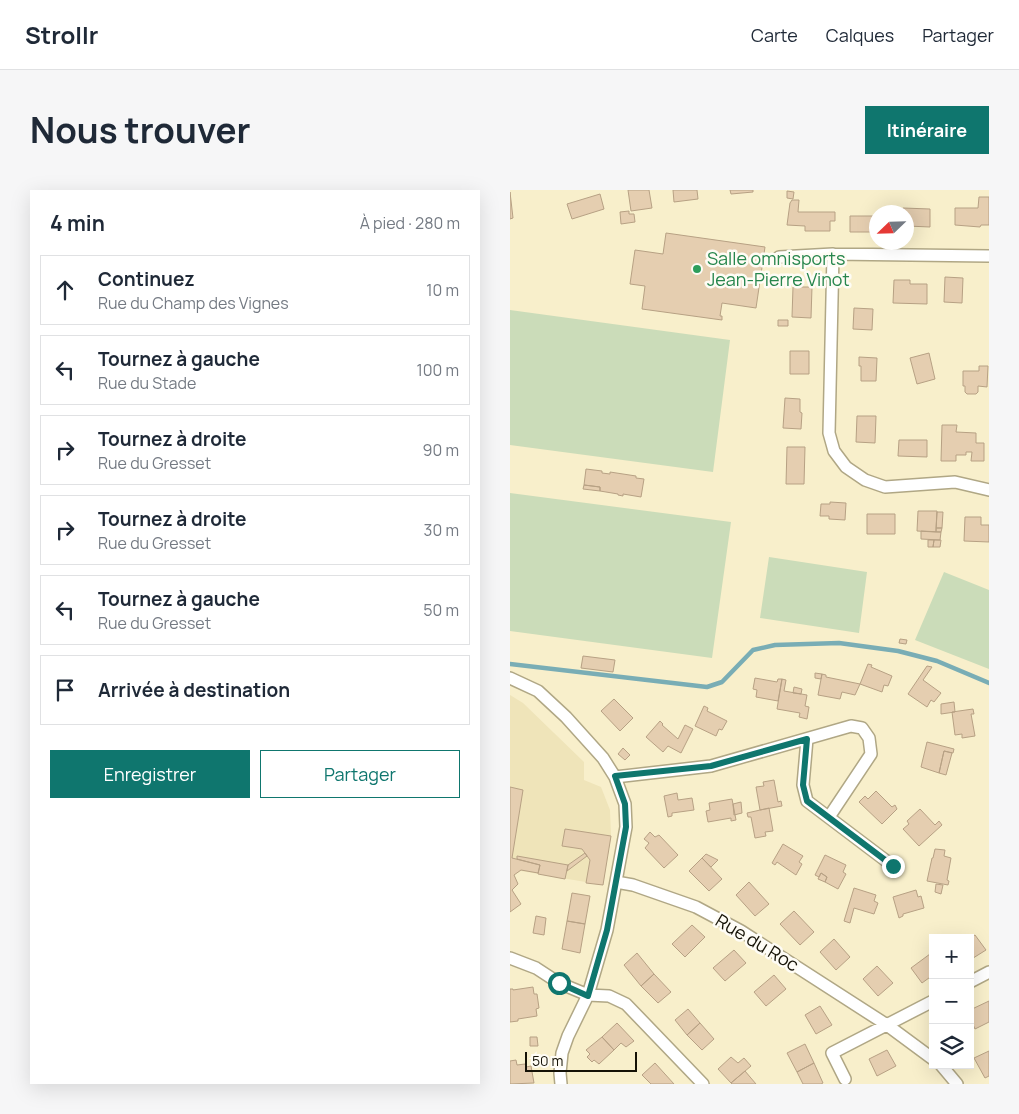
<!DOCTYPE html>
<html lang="fr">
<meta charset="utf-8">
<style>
body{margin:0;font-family:Manrope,sans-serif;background:#f6f6f7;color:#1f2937}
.controls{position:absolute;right:15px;bottom:15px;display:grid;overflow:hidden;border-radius:0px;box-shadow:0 5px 20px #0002}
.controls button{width:45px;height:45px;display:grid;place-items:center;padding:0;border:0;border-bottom:1px solid #e0e1e3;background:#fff;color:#1f2937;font:25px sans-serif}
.compass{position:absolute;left:359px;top:15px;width:45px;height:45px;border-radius:50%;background:#fff;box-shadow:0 5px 20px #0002;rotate:247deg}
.scale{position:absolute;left:15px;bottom:12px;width:112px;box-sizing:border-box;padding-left:5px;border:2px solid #151206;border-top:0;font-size:14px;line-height:18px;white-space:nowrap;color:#151206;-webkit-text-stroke:4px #fefcf5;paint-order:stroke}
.stop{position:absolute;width:15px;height:15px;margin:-11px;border:4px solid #0f766e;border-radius:50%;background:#fff}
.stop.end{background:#0f766e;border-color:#fff;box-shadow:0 1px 5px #0008}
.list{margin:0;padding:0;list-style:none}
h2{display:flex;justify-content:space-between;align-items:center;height:65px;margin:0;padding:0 20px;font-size:21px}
h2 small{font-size:16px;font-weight:400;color:#747a83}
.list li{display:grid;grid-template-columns:32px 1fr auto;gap:15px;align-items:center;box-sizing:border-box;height:70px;margin:0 10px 10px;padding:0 10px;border:1px solid #e0e1e3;border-radius:0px}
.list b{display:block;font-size:19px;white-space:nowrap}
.list p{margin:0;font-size:16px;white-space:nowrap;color:#747a83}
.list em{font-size:16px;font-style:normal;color:#747a83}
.actions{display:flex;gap:10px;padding:15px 20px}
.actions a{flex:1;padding:11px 0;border:1px solid #0f766e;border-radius:0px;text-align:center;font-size:18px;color:#0f766e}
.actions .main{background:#0f766e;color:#fff}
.icon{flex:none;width:28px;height:28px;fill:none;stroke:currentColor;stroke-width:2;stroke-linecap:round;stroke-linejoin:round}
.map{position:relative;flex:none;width:479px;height:894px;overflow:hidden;border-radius:0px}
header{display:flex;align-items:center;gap:30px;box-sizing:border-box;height:70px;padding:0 25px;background:#fff;border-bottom:1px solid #e0e1e3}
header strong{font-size:24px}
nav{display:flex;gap:28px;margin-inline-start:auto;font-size:18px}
.intro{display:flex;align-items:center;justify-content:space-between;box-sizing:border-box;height:120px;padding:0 30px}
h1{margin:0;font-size:35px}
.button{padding:12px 22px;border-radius:0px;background:#0f766e;color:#fff;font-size:18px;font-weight:700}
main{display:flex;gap:30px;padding:0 30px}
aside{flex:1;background:#fff;border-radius:0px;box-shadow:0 5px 20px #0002}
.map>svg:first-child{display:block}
</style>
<header>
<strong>Strollr</strong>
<nav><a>Carte</a><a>Calques</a><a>Partager</a></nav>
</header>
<div class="intro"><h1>Nous trouver</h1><a class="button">Itinéraire</a></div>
<main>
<aside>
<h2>4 min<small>À pied · 280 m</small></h2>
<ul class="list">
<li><svg class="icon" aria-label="ahead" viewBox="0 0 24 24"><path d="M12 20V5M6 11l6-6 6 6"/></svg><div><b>Continuez</b><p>Rue du Champ des Vignes</p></div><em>10 m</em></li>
<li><svg class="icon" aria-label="left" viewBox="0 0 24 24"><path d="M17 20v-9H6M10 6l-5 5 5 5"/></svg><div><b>Tournez à gauche</b><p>Rue du Stade</p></div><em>100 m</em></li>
<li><svg class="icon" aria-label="right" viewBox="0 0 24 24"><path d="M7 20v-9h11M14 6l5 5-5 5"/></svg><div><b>Tournez à droite</b><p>Rue du Gresset</p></div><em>90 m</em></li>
<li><svg class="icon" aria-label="right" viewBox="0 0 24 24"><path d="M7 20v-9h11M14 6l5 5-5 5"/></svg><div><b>Tournez à droite</b><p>Rue du Gresset</p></div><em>30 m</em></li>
<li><svg class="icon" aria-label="left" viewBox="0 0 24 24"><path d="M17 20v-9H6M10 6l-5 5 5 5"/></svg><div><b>Tournez à gauche</b><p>Rue du Gresset</p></div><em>50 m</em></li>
<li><svg class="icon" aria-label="arrive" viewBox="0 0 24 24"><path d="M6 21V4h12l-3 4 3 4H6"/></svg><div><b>Arrivée à destination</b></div></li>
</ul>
<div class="actions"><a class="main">Enregistrer</a><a>Partager</a></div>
</aside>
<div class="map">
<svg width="479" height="894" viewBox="0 0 479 894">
<rect width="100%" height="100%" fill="#f8efcb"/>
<!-- built -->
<path fill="#efe4b9" d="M0,505L13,513L74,572V590L91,597L100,620L101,646L93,695L11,681L4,685L8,694L2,700L11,714L0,722Z"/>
<!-- green -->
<path fill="#cbdcb9" d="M0,120L220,150L203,282L0,255Z
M0,303L221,332L202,468L0,441Z
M259,367L357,382L349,443L250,428Z
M434,382L479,400V479L405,450Z"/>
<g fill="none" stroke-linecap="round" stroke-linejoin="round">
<!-- stream -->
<path stroke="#79adb5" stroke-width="4.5" d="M0,474L197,497L212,492L243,460L265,455L329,453L388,461L427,471L479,493"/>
</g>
<!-- building -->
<path fill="#e5ceb0" stroke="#b7a184" d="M118,0H139L142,18L121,21Z
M163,0H187L188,9L164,12Z
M220,0H243V2L221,4Z
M277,1L284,2L283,9L277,8Z
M0,2L3,28L0,29Z
M90,4L94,19L62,29L57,14Z
M469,7H479V35H471L470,37L445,35V18H468Z
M282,10H289L288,22H325V31H320V41H295V36L277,35L280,13Z
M393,18L420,19V37L397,36V22H393Z
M119,21V24H124L125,32L111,34L110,22Z
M340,26H365V42H340Z
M156,43L255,57L246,118L212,113L210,126H212V130L132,119L135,96L120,94L125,60L153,64Z
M435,87L453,88L452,113L434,112Z
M384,90H400V94H417V114L383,113Z
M283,97H302L301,128L282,127Z
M344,118L363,119L362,140L343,139Z
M268,130H278V136H268Z
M280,161H299V184H280Z
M419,163L425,189L407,194L400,168Z
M349,167L367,168L366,191H351V176H349Z
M469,176H478L477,197L468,196V202L466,204H457L455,202V196H453V181H469Z
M275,208L290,209V222L292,223L291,239L273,238Z
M347,226H366L365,253L346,252Z
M432,235H447L446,242L466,243V253H474V271H461L462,262H456V265H446V271H431Z
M389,250H417V267L388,266Z
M277,257H295L294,294H276Z
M76,279L92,281V283L100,284V282L126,286V288L134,289L131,307L113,304V306L108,305V304L90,301V297L74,295Z
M74,295L90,297V301L73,299Z
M320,312L336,313L335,330L319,329V326H310L311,314H320Z
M408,321H427L426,342L407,341Z
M427,322H433L432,338H426Z
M357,324H385V344H357Z
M455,327H471V335H479V352L454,351Z
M426,338H432L431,342H426Z
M411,341L431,342L430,350L411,349Z
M418,350H424L423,357H418Z
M424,350H431L430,357H423Z
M390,449L397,450L396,454L389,453Z
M73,466L105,470L103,482L71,478Z
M358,474L362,475L361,477L382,486L378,496L374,495L372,502L350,494Z
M417,476L422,477L413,490L431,503L424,512L421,510L417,517L398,504Z
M305,483L312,484L311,489L305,488Z
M312,484L316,485V487L350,494L345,505L332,502L330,509L308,505Z
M245,488L267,492L268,489H272L268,511L246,507L247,500L243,499Z
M272,489L276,490L274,501L297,505L295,516L299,517L297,529L289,527L290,523L267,519Z
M284,497L292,499L291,504L283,503Z
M104,509L123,528L110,541L91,521Z
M444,512L445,522L431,524V514Z
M194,516L198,518L197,521L217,531L212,540L209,539L206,546L185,536Z
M463,519L464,524H461L465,546L452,548V544L445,545L442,522Z
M150,531L153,534L152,535L168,549L175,535L183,539L171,563L158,556L153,562L136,547Z
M417,552L444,559L443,563L434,561L429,583L411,577Z
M113,558L120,565L115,570L108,564Z
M434,561L442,563L436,585L429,583Z
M264,590L268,612L271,611L272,616L250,620L246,597L254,596L253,592Z
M0,597L13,600L2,668L30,675L28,683L11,680L4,685L8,694L2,700L11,714L0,722Z
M366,601L382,617L385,615L387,619L372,634L349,612L355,606L358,609Z
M167,603L168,610L182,608L184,620L162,623V626L158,627L154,606Z
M222,609L226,630L221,631V628L198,632L196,621L200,620L199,613Z
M231,612L232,623L224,625L223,614Z
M259,618L263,641L255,642L256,646L245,648L241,627H238L237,623Z
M410,619L425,635L429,631L432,635L409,656L393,639L399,634L397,631Z
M55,639L101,646L93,695L76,693L80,670L72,659L52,656Z
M140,642L145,647L149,645L168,665L154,678L135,658L139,653L134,649Z
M273,654L293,666L289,672L292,674L286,685L267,672L265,675L262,673Z
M425,659L435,660L434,666L441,668L437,690L439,691L438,695L417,691L422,668H423Z
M75,663L77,666L57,681L58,675Z
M196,664L208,670L201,677L192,668Z
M315,665L336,675L333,682L336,684L328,699L315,692L317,687L311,683L309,687L305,685Z
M7,666L58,675L55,689L28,684L30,675L7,669Z
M192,668L212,689L199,701L179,681Z
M311,683L317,687L315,692L308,689Z
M239,692L259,714L245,726L226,705Z
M426,694L433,695L431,704L425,702Z
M344,698L366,705L364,711L368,713L364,724L344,718L340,733L334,731Z
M406,700L408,707L411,706L414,718L393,724V726L389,728L383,707Z
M62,703L80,706L75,734L57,731Z
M284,721L304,742L290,755L270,734Z
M26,726L36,728L34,745L23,743Z
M57,731L75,734L70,763L52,759Z
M182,735L195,747L175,767L162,754Z
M465,745L476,760L460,770V748Z
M324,749L340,767L326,780L310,762Z
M224,760L236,773L215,791L203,778Z
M127,763L144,784L131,796L114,775Z
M420,764L423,768V785L412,793L401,778Z
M367,776L383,793L368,806L353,789Z
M144,784L161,802L148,813L131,796Z
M264,785L276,799L256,816L244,802Z
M23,797L24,804H27L29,818L26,819L27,826L8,829V831L0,832V799H3V800Z
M479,811V832L465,839L460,828V820Z
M310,816L322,835L306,844L295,825Z
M178,819L190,833L177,845L165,830Z
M107,833L124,851L116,857L111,853L104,860L92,847Z
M190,833L204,849L192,860L177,845Z
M20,847H27L28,856H20Z
M92,847L104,860L89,874L84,870L82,872L77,867L80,864L76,860Z
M295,854L304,873L287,882L277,863Z
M377,860L386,876L367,886L359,869Z
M479,861V886L475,888L464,868Z
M221,867L228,873L234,868L241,876L221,893L208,879Z
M6,870L7,875L15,874L16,877L21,876L24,893L0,894V871Z
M145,873L164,894H141L132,885Z
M304,873L313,893L311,894H293L287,882Z
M235,881L246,894H222L221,893Z"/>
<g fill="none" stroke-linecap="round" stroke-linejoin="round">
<!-- street casing -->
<g stroke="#b0a785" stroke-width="14">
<path id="street" d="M323,64L319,243L324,261L336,277L355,290L375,297L445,292L479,300
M269,67L323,64L479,66
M0,488L28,501L56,527L93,568L105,587L115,614L116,637L97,740L78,805L58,846L52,863L50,883L51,894
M297,549L293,595L297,611L383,676
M105,587L201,576L341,536L352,538L359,548L361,564L319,627
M106,692L123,695L186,717L231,741L377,835L423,869
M0,768L26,778L49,793L78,805L99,806L116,814L193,894
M460,792L479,782
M431,875L447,894
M335,889L322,863L423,811"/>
</g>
<!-- street -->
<use href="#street" stroke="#fff" stroke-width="11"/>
</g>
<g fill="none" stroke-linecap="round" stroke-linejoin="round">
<!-- route -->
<path stroke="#0f766e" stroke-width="6" d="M49,793L78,806L97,740L116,637L115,614L105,586L201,576L297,549L293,595L297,611L383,676"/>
</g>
<!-- markers -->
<circle fill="#2e9e5b" stroke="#fefcf5" stroke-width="2" cx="187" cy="79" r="5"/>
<g text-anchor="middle" stroke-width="5" stroke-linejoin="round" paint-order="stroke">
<!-- leisure labels -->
<g font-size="18" fill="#27864d" stroke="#fefcf5" text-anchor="start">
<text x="197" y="75">Salle omnisports<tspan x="197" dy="21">Jean-Pierre Vinot</tspan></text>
</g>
<!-- street labels -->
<g font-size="18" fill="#151206" stroke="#fefcf5">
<text transform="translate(247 753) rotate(31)" y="6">Rue du Roc</text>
</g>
</g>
</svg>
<div class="controls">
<button>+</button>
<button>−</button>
<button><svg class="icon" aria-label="layers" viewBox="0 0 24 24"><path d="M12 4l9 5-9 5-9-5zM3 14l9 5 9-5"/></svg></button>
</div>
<svg class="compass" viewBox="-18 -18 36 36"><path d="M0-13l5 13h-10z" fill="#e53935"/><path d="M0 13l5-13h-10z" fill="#747a83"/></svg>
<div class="scale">50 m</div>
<div class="stop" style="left:49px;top:793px"></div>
<div class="stop end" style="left:383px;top:676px"></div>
</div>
</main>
